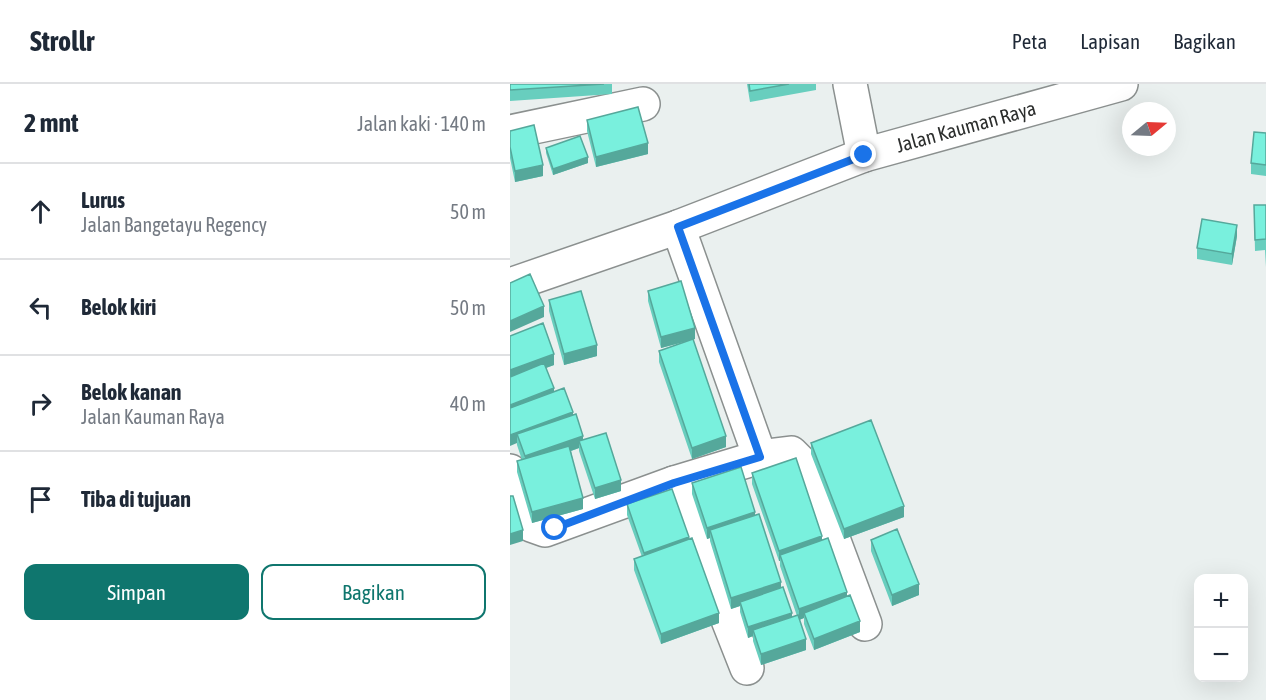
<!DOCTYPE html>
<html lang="id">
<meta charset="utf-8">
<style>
body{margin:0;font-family:"Asap Condensed",sans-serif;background:#f2f2f3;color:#1f2937}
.controls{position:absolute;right:18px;bottom:18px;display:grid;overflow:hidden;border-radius:12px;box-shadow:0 6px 24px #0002}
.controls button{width:54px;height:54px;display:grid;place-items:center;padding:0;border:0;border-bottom:2px solid #e0e1e3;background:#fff;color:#1f2937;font:30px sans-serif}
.compass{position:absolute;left:612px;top:18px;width:54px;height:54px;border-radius:50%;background:#fff;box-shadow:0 6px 24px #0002;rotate:71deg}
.stop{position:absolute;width:18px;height:18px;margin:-14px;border:4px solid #1a73e8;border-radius:50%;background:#fff}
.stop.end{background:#1a73e8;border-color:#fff;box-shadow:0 2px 6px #0008}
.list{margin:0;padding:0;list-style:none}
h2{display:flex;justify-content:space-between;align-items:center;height:78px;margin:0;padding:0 24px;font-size:26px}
h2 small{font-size:20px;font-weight:400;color:#747a83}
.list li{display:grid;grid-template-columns:39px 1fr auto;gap:18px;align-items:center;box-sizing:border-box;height:96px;padding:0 24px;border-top:2px solid #e0e1e3}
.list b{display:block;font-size:22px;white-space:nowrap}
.list p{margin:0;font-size:20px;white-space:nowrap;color:#747a83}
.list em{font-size:20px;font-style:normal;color:#747a83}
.actions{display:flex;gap:12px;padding:18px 24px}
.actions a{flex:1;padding:14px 0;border:2px solid #0f766e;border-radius:12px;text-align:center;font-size:21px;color:#0f766e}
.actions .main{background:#0f766e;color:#fff}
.icon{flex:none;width:33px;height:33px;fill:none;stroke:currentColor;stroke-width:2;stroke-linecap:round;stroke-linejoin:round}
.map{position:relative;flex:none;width:756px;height:616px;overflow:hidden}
header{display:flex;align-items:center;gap:36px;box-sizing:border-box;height:84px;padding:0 30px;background:#fff;border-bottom:2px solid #e0e1e3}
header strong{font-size:28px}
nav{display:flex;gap:33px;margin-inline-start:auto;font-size:21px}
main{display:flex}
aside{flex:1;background:#fff}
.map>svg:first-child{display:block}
</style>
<header>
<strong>Strollr</strong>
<nav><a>Peta</a><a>Lapisan</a><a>Bagikan</a></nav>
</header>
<main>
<aside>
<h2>2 mnt<small>Jalan kaki · 140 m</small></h2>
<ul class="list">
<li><svg class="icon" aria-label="ahead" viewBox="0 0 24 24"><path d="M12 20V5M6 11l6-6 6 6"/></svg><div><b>Lurus</b><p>Jalan Bangetayu Regency</p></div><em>50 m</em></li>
<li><svg class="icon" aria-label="left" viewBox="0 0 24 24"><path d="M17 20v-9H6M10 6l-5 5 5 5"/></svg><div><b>Belok kiri</b></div><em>50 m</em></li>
<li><svg class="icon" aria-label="right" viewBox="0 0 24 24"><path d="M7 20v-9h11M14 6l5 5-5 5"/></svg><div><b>Belok kanan</b><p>Jalan Kauman Raya</p></div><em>40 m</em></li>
<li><svg class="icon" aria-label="arrive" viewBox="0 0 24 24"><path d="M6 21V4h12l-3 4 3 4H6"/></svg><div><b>Tiba di tujuan</b></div></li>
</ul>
<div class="actions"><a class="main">Simpan</a><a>Bagikan</a></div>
</aside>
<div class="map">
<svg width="756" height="616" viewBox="0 0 756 616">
<rect width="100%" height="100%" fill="#eaf0ef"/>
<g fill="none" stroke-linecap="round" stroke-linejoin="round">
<!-- minor casing -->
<g stroke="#8b908f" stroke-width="36">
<g id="minor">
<path d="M340,0L354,71"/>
<path d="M0,48L133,20"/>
<path d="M168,143L250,373"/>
<path id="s1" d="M0,201L168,143L354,71L611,0"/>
<path d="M0,387L21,441L35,446L164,399L250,373L281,369L297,385L355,540"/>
<path d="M164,399L237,584"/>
</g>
</g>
<!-- minor -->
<use href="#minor" stroke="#fff" stroke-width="33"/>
</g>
<!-- wall -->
<path fill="#68cebe" d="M0,0H102V10L0,17Z
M237,0H306V6L240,18Z
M77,36L138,70L86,83L77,47Z
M0,47L33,92L5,98L0,74Z
M756,49V92L741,90V79Z
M36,64L78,79L43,91L36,69Z
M744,121H756V183L755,166L745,167Z
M727,152L722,181L687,175V164Z
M138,207L185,255L151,264L138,217Z
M39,216L87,272L54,281L39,227Z
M0,252L44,281L36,284L44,308L63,331L73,356L111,407L85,415L69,367V364L61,367L73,425L22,439L7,388V377L12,376L7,361Z
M149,267L216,363L182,375L149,278Z
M301,359L394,433L334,455L301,370Z
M242,389L312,456L337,512L350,548L304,566L294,540V534L289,536L296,566L251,581L243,557V552L238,554L230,528V522L221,525L200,457V454L197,455L182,410V399L245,431L282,533L287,532L270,482V477H269L242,400Z
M117,420L179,456L209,539L151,560L124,486V475L132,473L117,431Z
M361,456L409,511L382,522L361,467Z"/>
<!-- shaded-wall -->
<path fill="#55a89b" d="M138,59V70L86,83V73Z
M78,73V79L43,91V85Z
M33,81V92L5,98V87Z
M727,141V152L722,181V170Z
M34,222V233L0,248V237Z
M185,244V255L151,264V253Z
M87,261V272L54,281V270Z
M44,270V281L0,297V286Z
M44,304V315L0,332V321Z
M63,328V339L7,350V359L0,362V351Z
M73,352V363L69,357V364L15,383V372Z
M216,352V363L182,375V364Z
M111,396V407L85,415V404Z
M73,414V425L22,439V428Z
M394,422V433L334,455V445Z
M245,428V439L200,446V454L197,455V444Z
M13,446V457L0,461V450Z
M312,452V462L270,471V477H269V467Z
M179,453V464L134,480V469Z
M271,498V509L230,518V522L221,525V514Z
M409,500V511L382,522V511Z
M337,508V519L294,529V534L289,536V525Z
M209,529V539L151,560V550Z
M282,529V540L243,546V552L238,554V543Z
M350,537V548L304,566V555Z
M296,555V566L251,581V570Z"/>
<!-- building -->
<path fill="#79f0dd" stroke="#55a89b" stroke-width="1.5" d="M0,0H94L0,6Z
M239,0H279L240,7Z
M128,23L138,59L86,73L77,36Z
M24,41L33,81L5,87L0,63V47Z
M744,48L756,49V81L741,79Z
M70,52L78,73L43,85L36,64Z
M744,121H756V155L745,156Z
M692,135L727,141L722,170L687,164Z
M20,190L34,222L0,237V199Z
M171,197L185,244L151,253L138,207Z
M71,207L87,261L54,270L39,216Z
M33,239L44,270L0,286V252Z
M183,255L216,352L182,364L149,267Z
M34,279L44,304L0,321V293Z
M54,304L63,328L0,351V324Z
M66,330L73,352L15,372L7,350Z
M361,336L394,422L334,445L301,359Z
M96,349L111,396L85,404L69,357Z
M59,362L73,414L22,428L7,377Z
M286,374L312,452L269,467L242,389Z
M231,383L245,428L197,444L182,399Z
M162,405L179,453L134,469L117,420Z
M0,412H3L13,446L0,450Z
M249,430L271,498L221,514L200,446Z
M387,445L409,500L382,511L361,456Z
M182,454L209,529L151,550L124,475Z
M318,454L337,508L289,525L270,471Z
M273,503L282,529L238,543L230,518Z
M340,511L350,537L304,555L294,529Z
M288,531L296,555L251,570L243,546Z"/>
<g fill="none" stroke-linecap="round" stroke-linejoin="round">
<!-- route -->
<path stroke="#1a73e8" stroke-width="8" d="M45,444L164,399L250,373L168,143L354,71"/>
</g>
<g text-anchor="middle" stroke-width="4.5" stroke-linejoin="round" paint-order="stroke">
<!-- street labels -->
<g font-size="20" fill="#2c2e2d" stroke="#fff">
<text dy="7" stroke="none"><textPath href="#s1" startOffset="483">Jalan Kauman Raya</textPath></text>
</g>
</g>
</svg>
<div class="controls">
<button>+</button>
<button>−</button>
</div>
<svg class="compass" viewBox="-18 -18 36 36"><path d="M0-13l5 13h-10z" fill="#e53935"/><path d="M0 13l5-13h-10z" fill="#747a83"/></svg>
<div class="stop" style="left:45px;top:444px"></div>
<div class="stop end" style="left:354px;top:71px"></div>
</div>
</main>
